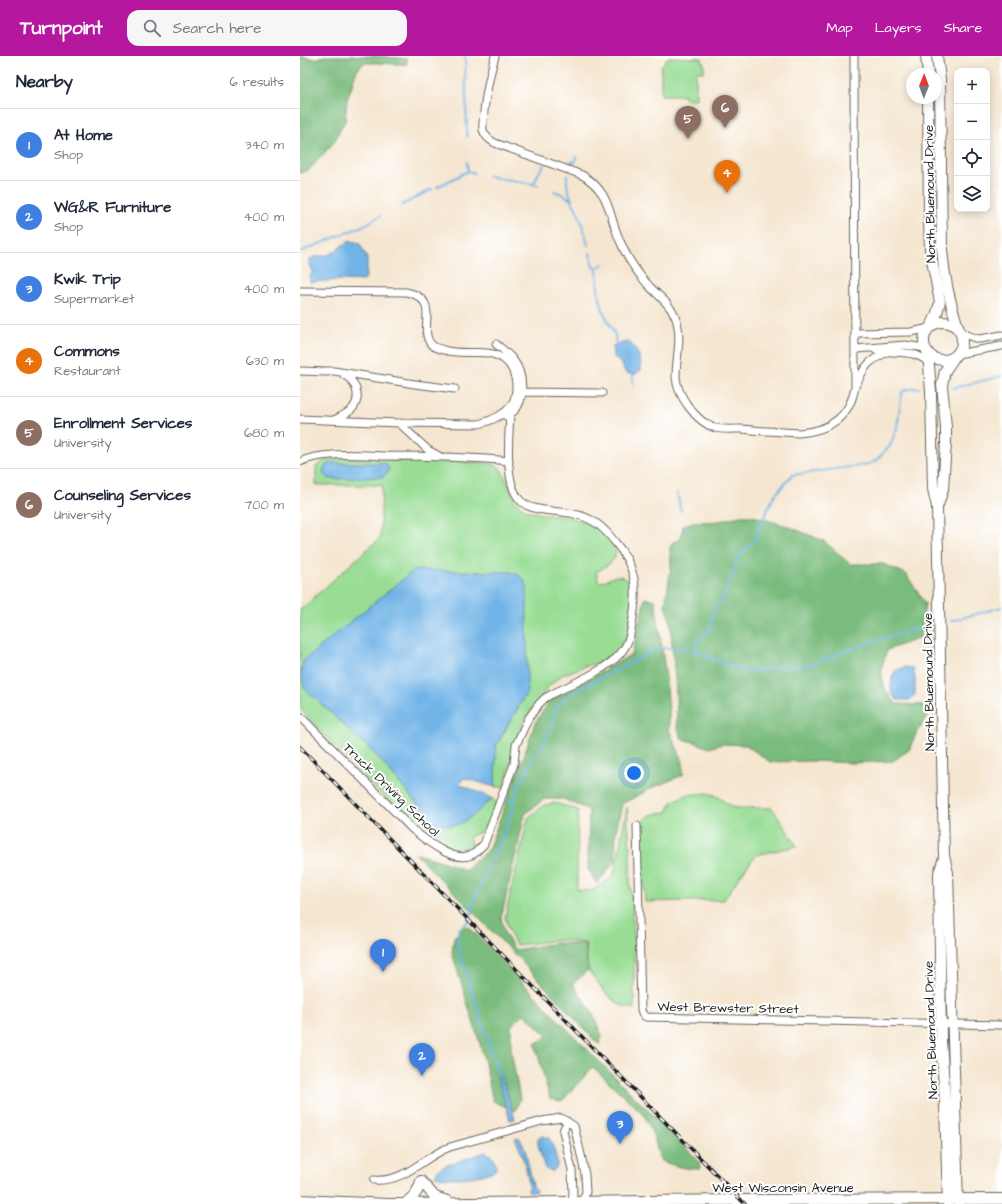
<!DOCTYPE html>
<meta charset="utf-8">
<style>
body{margin:0;font-family:"Architects Daughter",sans-serif;background:#f6f6f7;color:#1f2937}
.controls{position:absolute;right:12px;top:12px;display:grid;overflow:hidden;border-radius:8px;box-shadow:0 2px 10px #0003}
.controls button{width:36px;height:36px;display:grid;place-items:center;padding:0;border:0;border-bottom:1px solid #e0e1e3;background:#fff;color:#1f2937;font:20px sans-serif}
.compass{position:absolute;left:606px;top:12px;width:36px;height:36px;border-radius:50%;background:#fff;box-shadow:0 2px 10px #0003;rotate:1deg}
.you{position:absolute;left:334px;top:717px;width:14px;height:14px;margin:-10px;border:3px solid #fff;border-radius:50%;background:#1a73e8;box-shadow:0 0 0 6px #1a73e833}
.badge{display:grid;place-items:center;width:26px;height:26px;border-radius:50%;background:#b5179e;color:#fff;font-size:13px;font-weight:700}
.pin{position:absolute;translate:-50% -33px;filter:drop-shadow(0 1px 2px #0008)}
.pin::after{content:'';position:absolute;top:21px;width:14px;height:12px;background:inherit;clip-path:polygon(0 0,100% 0,50% 100%)}
.list{margin:0;padding:0;list-style:none}
h2{display:flex;justify-content:space-between;align-items:center;height:52px;margin:0;padding:0 16px;font-size:17px}
h2 small{font-size:13px;font-weight:400;color:#747a83}
.list li{display:grid;grid-template-columns:26px 1fr auto;gap:12px;align-items:center;box-sizing:border-box;height:72px;padding:0 16px;border-top:1px solid #e0e1e3}
.list b{display:block;font-size:15px;white-space:nowrap}
.list p{margin:0;font-size:13px;white-space:nowrap;color:#747a83}
.list em{font-size:13px;font-style:normal;color:#747a83}
.icon{flex:none;width:22px;height:22px;fill:none;stroke:currentColor;stroke-width:2;stroke-linecap:round;stroke-linejoin:round}
.map{position:relative;flex:none;width:702px;height:1148px;overflow:hidden}
header{display:flex;align-items:center;gap:24px;box-sizing:border-box;height:56px;padding:0 20px;background:#b5179e;color:#fff}
header strong{font-size:19px}
nav{display:flex;gap:22px;margin-inline-start:auto;font-size:14px}
.search{width:280px;height:36px;background:#f6f6f7;display:flex;align-items:center;gap:10px;box-sizing:border-box;padding:0 14px;border-radius:12px;color:#747a83;font-size:15px}
main{display:flex}
aside{flex:1;background:#fff}
.map>svg:first-child{display:block}
</style>
<header>
<strong>Turnpoint</strong>
<div class="search"><svg class="icon" aria-label="search" viewBox="0 0 24 24"><circle cx="10" cy="10" r="6"/><path d="M15 15l6 6"/></svg>Search here</div>
<nav><a>Map</a><a>Layers</a><a>Share</a></nav>
</header>
<main>
<aside>
<h2>Nearby<small>6 results</small></h2>
<ul class="list">
<li><span class="badge" style="background:#3f7fe0">1</span><div><b>At Home</b><p>Shop</p></div><em>340 m</em></li>
<li><span class="badge" style="background:#3f7fe0">2</span><div><b>WG&amp;R Furniture</b><p>Shop</p></div><em>400 m</em></li>
<li><span class="badge" style="background:#3f7fe0">3</span><div><b>Kwik Trip</b><p>Supermarket</p></div><em>400 m</em></li>
<li><span class="badge" style="background:#e8710a">4</span><div><b>Commons</b><p>Restaurant</p></div><em>630 m</em></li>
<li><span class="badge" style="background:#8d6e63">5</span><div><b>Enrollment Services</b><p>University</p></div><em>680 m</em></li>
<li><span class="badge" style="background:#8d6e63">6</span><div><b>Counseling Services</b><p>University</p></div><em>700 m</em></li>
</ul>
</aside>
<div class="map">
<svg width="702" height="1148" viewBox="0 0 702 1148">
<rect width="100%" height="100%" fill="#fff"/>
<filter id="ink" filterUnits="userSpaceOnUse"><feTurbulence type="fractalNoise" baseFrequency=".025" numOctaves="2"/><feDisplacementMap in="SourceGraphic" scale="8" xChannelSelector="R" yChannelSelector="G"/><feConvolveMatrix kernelMatrix="1 2 1 2 8 2 1 2 1" color-interpolation-filters="sRGB"/></filter>
<filter id="wash" filterUnits="userSpaceOnUse"><feTurbulence type="fractalNoise" baseFrequency=".012" numOctaves="4" result="noise"/><feDisplacementMap in="SourceGraphic" scale="16" xChannelSelector="R" yChannelSelector="G"/><feGaussianBlur stdDeviation="0.9" result="paint"/><feColorMatrix in="noise" values="0 0 0 0 0 0 0 0 0 0 0 0 0 0 0 0 0 1.4 0 .05"/><feComposite in="paint" operator="in"/></filter>
<g filter="url(#wash)">
<rect width="100%" height="100%" fill="#f5e6d0"/>
<!-- green -->
<path fill="#99dd95" stroke="#5a7c58" d="M368,1L402,2V7H404V16H396V43H385L384,39H361V10Z
M40,402L177,406C185,407 195,407 201,413C202,415 203,419 205,421C210,433 213,447 226,454C233,457 242,458 250,459C277,462 294,465 312,487C323,502 307,510 296,516L299,527L316,520L324,521L332,529L333,540L329,573L325,585L315,599L306,605L285,610L262,619L248,631L223,666L204,731H195L196,690L227,636L79,702L130,764L188,747L192,742L197,748L188,773L169,781L172,790C160,794 151,795 140,789C118,778 101,758 84,741C55,713 28,683 0,653V554L80,482L82,429H16V411L25,404Z
M407,737L415,739L434,752H472L497,790L456,799L439,821L424,844L345,846C344,831 337,774 344,764C350,757 359,757 367,756L372,746L385,739Z
M255,747L278,754L277,834L291,835L313,821L320,789L327,751L330,792V824L334,883V953L320,949L308,940L288,914L286,887L262,884L216,889L210,877L205,861L228,762L244,749Z"/>
<!-- forest -->
<path fill="#7abc7e" stroke="#4b6c4d" d="M0,0L15,3L24,0H78L107,3V8C93,9 79,6 64,7L57,14L47,44L45,65L34,86L9,114L0,117Z
M440,460H453L487,470L524,485L550,508H583L606,518L625,548L620,582L587,594L581,613L585,634L596,648L622,649L628,660L617,676L609,694L593,705L553,707L515,705L470,706L446,689L422,688L409,692L397,687L382,683L377,671L376,635L370,564L365,549L371,512L370,492L373,486L381,483L383,469L396,466L419,465Z
M345,542L355,544L366,621L369,655V674L383,706V719L352,732L322,748L316,775L315,805L297,828L288,813L289,754L263,743H244L225,758L201,862L205,878L215,894L258,887L285,888L288,914L273,928L293,958L302,980L299,989L222,906L116,798L139,804L165,814L188,794L225,697L235,667L249,646L332,598Z
M164,871H169L268,974L399,1105L400,1113C385,1113 373,1110 360,1104L354,1081L344,1059L293,1011L262,1045L250,1043L235,988L247,980L224,958L211,970V995L220,1043L215,1055L193,1045L183,998L152,897L154,881Z"/>
<!-- water -->
<path fill="#71b4e7" stroke="#466882" d="M52,185L59,187C61,191 64,195 66,199C68,204 67,221 64,225L44,224L10,226L9,222C16,213 9,212 9,204C15,199 20,201 27,199C38,196 40,188 52,185Z
M329,285C338,297 341,299 341,314L334,319L326,317L320,307L313,300V290Z
M32,407H84L86,408L89,413L86,418L83,421L35,423L28,422L24,419C22,412 25,408 32,407Z
M114,514L210,516C220,519 225,521 227,532V636L196,690L195,731L164,722L159,728L192,742C187,747 181,752 176,757C159,771 149,773 130,764L79,702L4,632L1,616L4,604Z
M605,611L613,612L615,621V639L610,644H597L592,638L591,632L592,621L595,615Z
M198,1018L202,1021L215,1063L210,1064L198,1022Z
M242,1080L249,1082C254,1090 257,1102 257,1111L252,1115L245,1113L238,1089V1083Z
M219,1081L225,1093L233,1130L236,1134L235,1136H229L228,1135C231,1122 221,1095 215,1082Z
M186,1096C193,1101 198,1105 195,1114C183,1122 149,1124 135,1120L138,1114L147,1109Z"/>
<g fill="none" stroke-linecap="round" stroke-linejoin="round">
<!-- stream -->
<path stroke="#71b4e7" stroke-width="2" d="M165,0L167,81
M167,106L168,115L174,117
M269,107L276,105V101
M267,119V130L272,145
M188,120L238,129
M234,128L238,118L244,109
M137,131L168,115
M254,135C260,137 267,140 271,144C278,153 285,177 288,189
M102,149L132,133
M0,196L65,169L80,160
M290,197L293,211L297,213L298,234L303,255L315,279L316,289
M297,212L303,208
M333,319V327L334,330
M653,332L702,320
M377,437L381,455
M385,468L389,472
M651,565L702,551
M394,595L396,587L409,574L414,554L424,541L430,526L438,501L453,486L474,440L492,419L565,409L576,405L582,398L590,390L597,372L602,336L608,333L619,332
M207,743L214,746
M199,1019L157,888L159,873L171,863L172,848L209,766L218,730L250,675L257,650L277,635L354,594L363,592H375L394,595L445,615L508,609L556,591L623,571"/>
</g>
</g>
<g filter="url(#ink)">
<g fill="none" stroke-linecap="round" stroke-linejoin="round">
<!-- street casing -->
<g stroke="#68635b" stroke-width="9">
<path id="street" d="M195,0C190,18 186,36 184,55C184,61 182,68 183,74C185,80 189,84 195,87L282,119C311,136 308,158 320,185C327,202 337,217 350,231C359,240 370,248 375,260C383,279 376,301 376,321C377,339 396,366 415,372C423,374 433,373 442,373C461,375 480,376 499,377C529,375 550,361 555,331L554,0
M0,235L106,236C144,243 115,275 133,290C136,292 140,293 144,294C166,301 191,289 208,307C213,313 215,319 216,327C216,335 216,343 211,350C204,359 190,365 179,368L99,367L0,363
M556,277L611,276L630,272
M661,277L675,282L680,283L702,279
M196,288C202,293 209,298 214,305C223,317 226,344 214,355C212,357 209,358 206,360
M556,293L605,289L626,292
M574,293C594,300 612,291 629,307
M657,298L702,290
M0,315L28,316
M25,315H34L115,328L155,333
M557,327C565,309 569,305 587,296
M222,336L302,337
M34,364C40,361 49,357 53,352C62,340 55,324 44,319
M99,367L128,394L139,400
M0,406C21,395 62,399 85,400C126,400 168,401 209,405
M0,660L113,774C127,785 156,810 175,797C178,794 181,791 184,788L214,708L216,689L228,663L239,648L245,642L252,638C272,628 306,614 320,598C329,588 331,576 333,562C338,531 336,511 315,486C308,477 301,469 291,464C285,461 280,459 274,458C258,454 230,457 219,443C204,425 209,381 210,358
M337,770L341,954L343,959L346,961L702,969
M267,1065L263,1075L272,1114L273,1138L271,1147
M74,1124C105,1127 124,1100 150,1091L242,1065L261,1062L274,1070L282,1103L285,1119L286,1136L282,1146"/>
</g>
<!-- secondary casing -->
<g stroke="#68635b" stroke-width="12">
<path id="secondary" d="M626,0L628,18
M637,0L640,23L642,193C644,221 650,248 659,274
M628,42L629,165L630,194L640,246L637,257L632,269
M624 285a19 19 0 1 1 38 0a19 19 0 1 1-38 0Z
M628,296L631,336L633,433L637,451L644,800L648,817L658,1148
M638,449L643,433L646,387V371L642,329L645,315L655,300
M644,802L639,817L641,984L645,1047L648,1148
M121,1125L135,1141L147,1145
M0,1144L88,1148L436,1144L702,1143
M105,1148C113,1141 119,1135 121,1125"/>
</g>
<!-- street -->
<use href="#street" stroke="#fff" stroke-width="7"/>
<!-- secondary -->
<use href="#secondary" stroke="#fff" stroke-width="10"/>
<!-- rail casing -->
<g stroke="#1c1c1c" stroke-width="3.5">
<path id="rail" d="M0,691L445,1148"/>
</g>
<!-- rail -->
<use href="#rail" stroke="#fff" stroke-width="2" stroke-dasharray="6" stroke-linecap="butt"/>
</g>
</g>
<g text-anchor="middle" stroke-width="4" stroke-linejoin="round" paint-order="stroke">
<!-- street labels -->
<g font-size="13" fill="#1c1c1c" stroke="#fff">
<text transform="translate(629 138) rotate(-91)" y="5">North Bluemound Drive</text>
<text transform="translate(628 626) rotate(-91)" y="5">North Bluemound Drive</text>
<text transform="translate(92 733) rotate(44)" y="5">Truck Driving School</text>
<text transform="translate(428 951) rotate(1)" y="5">West Brewster Street</text>
<text transform="translate(630 974) rotate(-92)" y="5">North Bluemound Drive</text>
<text x="483" y="1136">West Wisconsin Avenue</text>
</g>
</g>
</svg>
<div class="controls">
<button>+</button>
<button>−</button>
<button><svg class="icon" aria-label="locate" viewBox="0 0 24 24"><circle cx="12" cy="12" r="6"/><path d="M12 2v4M12 18v4M2 12h4M18 12h4"/></svg></button>
<button><svg class="icon" aria-label="layers" viewBox="0 0 24 24"><path d="M12 4l9 5-9 5-9-5zM3 14l9 5 9-5"/></svg></button>
</div>
<svg class="compass" viewBox="-18 -18 36 36"><path d="M0-13l5 13h-10z" fill="#e53935"/><path d="M0 13l5-13h-10z" fill="#747a83"/></svg>
<div class="you"></div>
<div class="pin badge" style="left:83px;top:916px;background:#3f7fe0">1</div>
<div class="pin badge" style="left:122px;top:1020px;background:#3f7fe0">2</div>
<div class="pin badge" style="left:320px;top:1088px;background:#3f7fe0">3</div>
<div class="pin badge" style="left:427px;top:137px;background:#e8710a">4</div>
<div class="pin badge" style="left:388px;top:83px;background:#8d6e63">5</div>
<div class="pin badge" style="left:425px;top:72px;background:#8d6e63">6</div>
</div>
</main>
